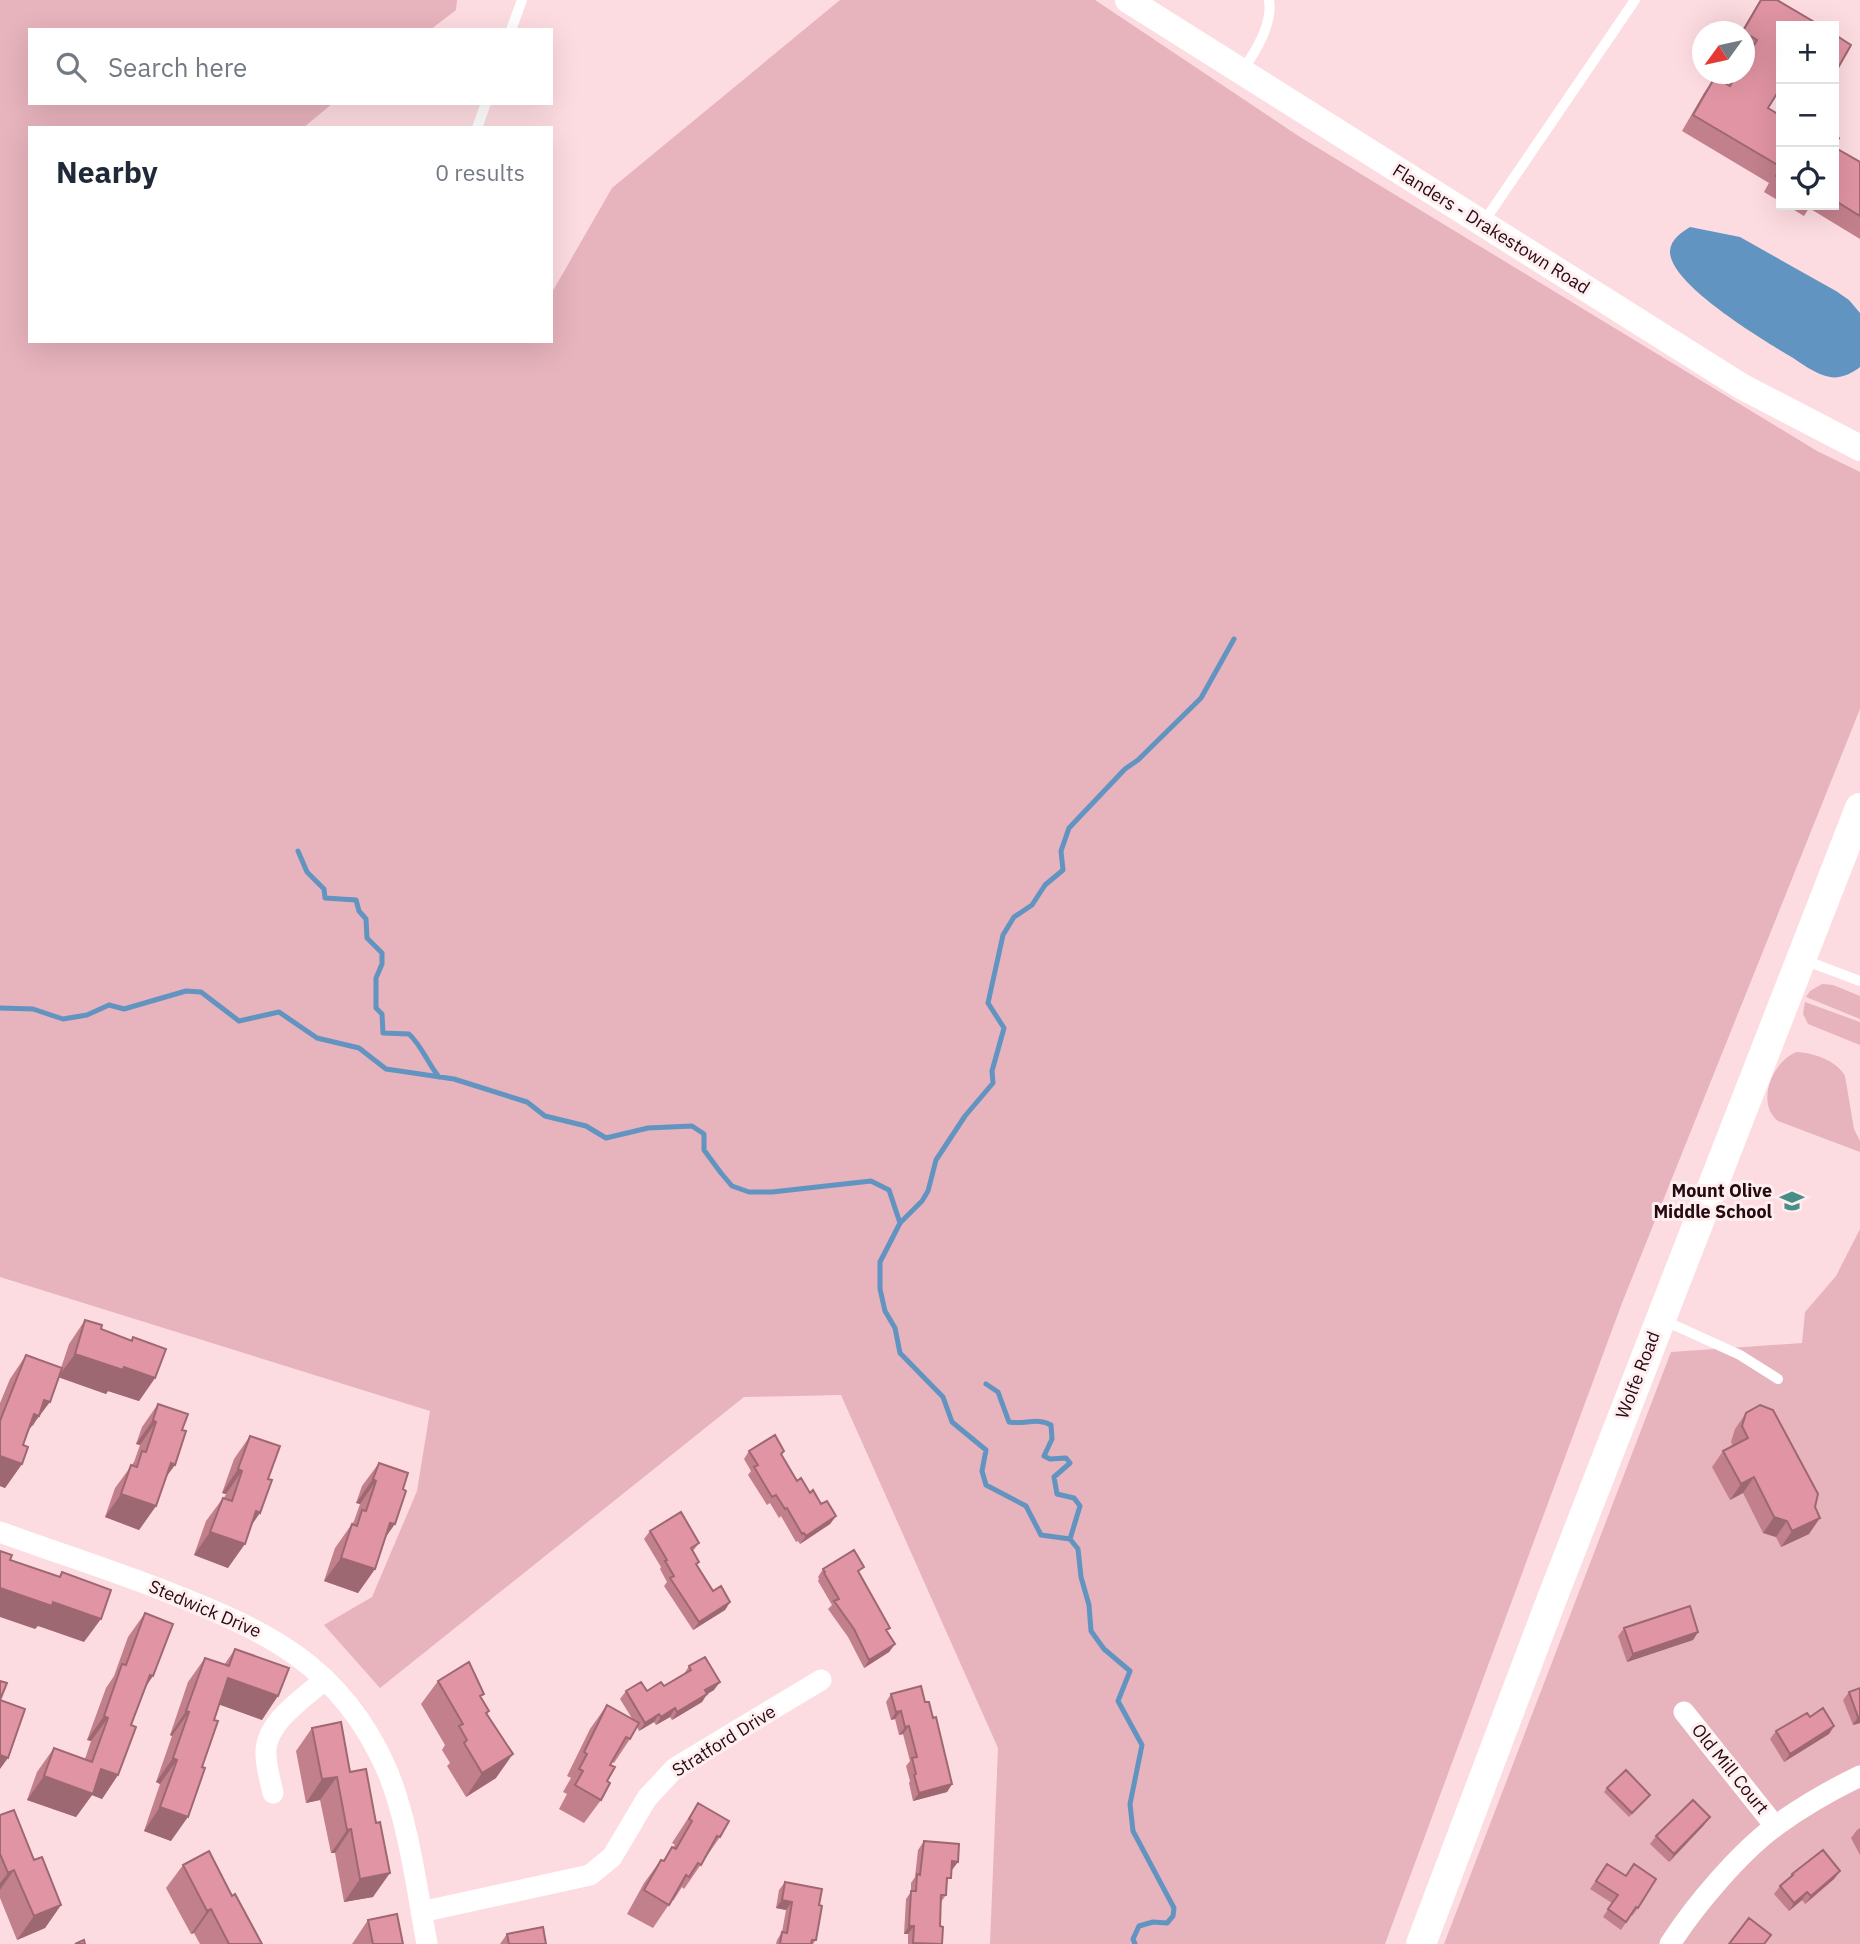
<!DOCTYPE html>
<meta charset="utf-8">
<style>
body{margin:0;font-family:"IBM Plex Sans",sans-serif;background:#f6f6f7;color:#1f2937}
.controls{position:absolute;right:21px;top:21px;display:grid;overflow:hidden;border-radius:0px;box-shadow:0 7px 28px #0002}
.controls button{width:63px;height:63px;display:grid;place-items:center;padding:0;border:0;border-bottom:2px solid #e0e1e3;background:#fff;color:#1f2937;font:35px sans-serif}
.compass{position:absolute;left:1692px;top:21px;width:63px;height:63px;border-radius:50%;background:#fff;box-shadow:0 7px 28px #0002;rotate:237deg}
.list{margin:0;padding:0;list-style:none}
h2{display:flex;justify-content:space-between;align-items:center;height:91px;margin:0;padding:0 28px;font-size:30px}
h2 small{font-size:23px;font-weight:400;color:#747a83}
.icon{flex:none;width:38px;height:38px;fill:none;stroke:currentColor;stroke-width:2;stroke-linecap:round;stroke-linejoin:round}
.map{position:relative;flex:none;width:1860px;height:1944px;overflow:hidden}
.search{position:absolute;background:#fff;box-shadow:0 7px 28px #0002;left:28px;top:28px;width:525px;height:77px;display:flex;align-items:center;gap:18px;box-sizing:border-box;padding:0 24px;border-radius:0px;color:#747a83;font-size:26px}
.panel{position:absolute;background:#fff;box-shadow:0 7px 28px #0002;left:28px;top:126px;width:525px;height:217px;border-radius:0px}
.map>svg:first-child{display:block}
</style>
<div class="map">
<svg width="1860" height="1944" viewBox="0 0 1860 1944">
<rect width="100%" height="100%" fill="#fddce1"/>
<!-- green -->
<path fill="#e7b3bd" d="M0,0H457L456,10L430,30H30V103H333L303,128H30V341H551V294L612,188L840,0H1095L1300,137L1817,451L1860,472V709L1622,1303L1385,1944H990L998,1748L841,1395L744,1397L380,1688L324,1625L372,1597L417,1491L430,1411L0,1277Z
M1822,984L1833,985L1860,996V1019L1806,997L1810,991Z
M1805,1002L1860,1022V1045L1808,1024L1803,1014Z
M1797,1052C1814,1053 1837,1061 1845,1076L1854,1129L1860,1141V1152L1778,1121C1755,1103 1773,1060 1797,1052Z
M1860,1229V1944H1444L1671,1352L1802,1343L1805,1312L1836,1276Z"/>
<!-- water -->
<path fill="#6294c1" d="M1690,227L1740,237L1836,291L1849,300L1860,313V367C1853,373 1840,379 1830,377C1814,374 1802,363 1788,355C1762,339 1669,284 1670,251C1671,239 1681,233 1690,227Z"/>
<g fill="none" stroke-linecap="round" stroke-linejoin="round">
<!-- stream -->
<path stroke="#6294c1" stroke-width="5" d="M298,851L307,872L324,889L325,898L356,900L359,911L366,919L367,938L382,953V964L376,978V1008L382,1014L383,1033L409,1034C422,1046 428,1064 439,1077
M0,1008L33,1009L63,1019L87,1015L109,1005L124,1009L186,991L201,992L239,1021L279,1012L317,1038L359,1048L386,1069L454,1079L527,1102L545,1116L586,1126L606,1138L648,1128L692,1126L704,1134V1150L721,1173L732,1186L749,1192H772L871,1181L889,1190L900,1223L880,1262V1289L885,1311L895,1328L900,1353L943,1397L952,1422L986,1450L982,1471L986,1485L1026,1506L1041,1535L1070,1539L1078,1549L1081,1577L1089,1605L1091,1631L1104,1649L1130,1671L1118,1701L1142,1745L1130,1804L1133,1831L1174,1908L1173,1916L1167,1923L1153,1922L1139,1926L1133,1939L1135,1944
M900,1223L922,1201L928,1191L936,1160L965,1116L993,1083L992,1071L1004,1028L988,1003L1003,935L1014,917L1032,905L1045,885L1063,870L1061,851L1069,828L1125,769L1138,760L1201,698L1234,639
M986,1384L998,1392L1009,1422C1024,1425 1038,1417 1051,1425L1052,1439L1044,1456L1050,1459L1066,1458L1070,1463L1054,1477L1057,1494L1074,1498L1080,1506L1070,1539"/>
<!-- service -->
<path stroke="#fff" stroke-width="10" d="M511,30L522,0
M1241,72C1255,53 1273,24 1269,0
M477,128L486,103
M1483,223L1635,0
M1804,960L1860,981
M1663,1320L1740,1355L1778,1379"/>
<!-- minor -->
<path stroke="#fff" stroke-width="21" d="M0,1532C55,1552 111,1570 165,1591C265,1630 340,1664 386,1768C408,1818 417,1890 427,1944
M1684,1712L1775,1826
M273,1793C270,1779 265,1764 266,1749C269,1719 305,1698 325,1679
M421,1912L590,1875L612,1857L647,1798L675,1768L821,1680
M1670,1944C1695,1905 1740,1852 1777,1825C1803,1806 1831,1790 1860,1776"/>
<!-- tertiary -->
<path stroke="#fff" stroke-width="26" d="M1128,0L1741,386L1860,448"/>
<!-- secondary -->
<path stroke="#fff" stroke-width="30" d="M1421,1944L1551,1601L1860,808"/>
</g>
<!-- wall -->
<path fill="#c27f8c" d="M1760,0H1777L1781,26L1768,108L1781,116V202L1764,192L1769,183L1682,131L1704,93L1715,77L1728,85L1735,74H1745V58L1746,56L1745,55V32H1741Z
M1834,135V147L1860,162V239L1809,208L1804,216L1786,205H1834Z
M85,1320L101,1329L131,1340L133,1337L155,1378L139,1401L108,1391L106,1394L58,1377L33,1426L32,1425L29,1430L23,1445L22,1464L5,1488L0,1486V1403L10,1379L26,1355L61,1368L69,1344Z
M158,1404L166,1477L156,1506L139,1530L105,1517L115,1488L134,1462L140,1445L136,1444L142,1427Z
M1746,1413L1809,1534L1781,1547L1776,1537L1763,1533L1743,1493L1730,1500L1712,1467L1723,1451L1733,1446L1731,1442L1735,1429Z
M250,1436L228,1568L194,1555L206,1521L223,1498H224L226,1494L222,1493L234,1459Z
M749,1451L782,1455L797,1481L821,1504L836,1516L830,1524L800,1544L798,1541L796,1542L781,1516L779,1518L770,1503L767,1505L748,1475L751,1471L744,1459Z
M379,1463L385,1538L375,1569L358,1593L324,1581L335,1548L354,1521L360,1504L356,1503L362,1486Z
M650,1531L699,1543L693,1551L697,1565L713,1591L730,1602L725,1610L693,1630L664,1586L667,1582L660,1569L661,1567L644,1539Z
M823,1569L859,1573L887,1632L895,1644L889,1652L864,1668L848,1637L828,1609L832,1605L818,1581L819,1579L818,1577Z
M145,1613V1689L131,1725L118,1775L102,1799L92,1795L76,1817L27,1800L37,1772L54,1748L85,1759L91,1741L87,1740L106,1688L114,1676L128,1637Z
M1624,1628L1698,1632L1693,1640L1627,1662L1618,1636Z
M235,1649L262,1720L219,1704L171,1841L144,1831L160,1784L156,1782L172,1736L170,1735L188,1682L205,1658L224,1665Z
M689,1666L714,1690L707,1694L702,1702L672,1720L670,1717L656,1725L654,1722L639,1731L637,1727L630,1739L614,1763L612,1762L610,1765L607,1781L601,1800L584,1823L559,1809L567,1794L563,1792L571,1778L567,1776L590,1729L607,1705L633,1720L620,1699L626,1691H647L664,1686L684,1674Z
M438,1681L481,1698L489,1711L487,1714L496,1778L466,1797L447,1766L450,1763L442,1750L445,1745L421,1704Z
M1849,1692L1860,1723L1853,1725L1843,1700Z
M891,1694L925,1702L952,1784L947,1792L913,1801L909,1783L910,1781L906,1766L910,1761L903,1734L899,1735L895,1719L891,1720L886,1702Z
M1810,1717L1834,1726L1829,1734L1784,1762L1770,1739L1776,1731Z
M341,1722L373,1897L344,1902L335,1853H331L320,1800L306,1803L296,1751L312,1728Z
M1607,1788L1647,1799L1629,1817L1604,1792Z
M698,1803L720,1837L684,1889L682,1887L673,1901L672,1900L653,1928L627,1914L644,1883L661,1860L663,1861L672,1847H673L675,1845L672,1843Z
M0,1815L34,1860L61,1905L45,1928L17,1940L0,1898Z
M1704,1825L1669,1862L1650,1844L1656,1836Z
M1860,1828V1855L1851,1838L1857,1830Z
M924,1841L958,1862L951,1870L946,1885V1895L941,1902L940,1926L942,1944H908V1934H904L906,1899L911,1892V1883L915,1877L918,1850Z
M1607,1864L1638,1908L1632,1916L1631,1915L1621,1930L1603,1917L1612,1903L1590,1889Z
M183,1865L232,1896L262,1944H200L194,1933L191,1934L166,1888Z
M1840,1871L1834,1879L1805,1904L1802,1900L1789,1911L1774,1894L1780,1886L1788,1880L1792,1874Z
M785,1882L819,1905L816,1940L813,1944H776L777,1940L782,1932L786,1910L776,1908L779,1890Z
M368,1920L403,1944H352Z
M507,1934L546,1944H500Z"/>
<!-- shaded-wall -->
<path fill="#9e6872" d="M75,1354L124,1367L155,1378L139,1401L108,1391L106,1394L58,1377Z
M44,1400L50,1402L22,1439L18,1438Z
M153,1420L156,1422L140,1445L136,1444Z
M0,1456L22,1464L5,1488L0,1486Z
M171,1463L175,1465L158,1488Z
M238,1469L242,1471L226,1494L222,1493Z
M1754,1477L1743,1493L1730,1500L1741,1484Z
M373,1479L376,1481L360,1504L356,1503Z
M121,1494L156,1506L139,1530L105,1517Z
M256,1511L260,1513L244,1536Z
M836,1516L830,1524L800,1544L806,1536Z
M1774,1517L1787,1521L1776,1537L1763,1533Z
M1820,1518L1809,1534L1781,1547L1792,1531Z
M390,1523L395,1524L378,1548Z
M210,1532L245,1544L228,1568L194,1555Z
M341,1558L375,1569L358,1593L324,1581Z
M0,1588L53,1602L101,1619L84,1642L38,1626L35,1629L0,1617Z
M730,1602L725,1610L693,1630L699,1622Z
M1698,1632L1693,1640L1627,1662L1633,1654Z
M895,1644L889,1652L864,1668L869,1660Z
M150,1675L153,1676L137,1700Z
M228,1678L278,1696L262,1720L212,1702Z
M720,1682L714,1690L699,1699L705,1690Z
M707,1694L702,1702L672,1720L677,1712Z
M675,1708L670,1717L656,1725L661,1717Z
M186,1711L189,1712L172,1736L170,1735Z
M901,1711L895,1719L891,1720L896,1712Z
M659,1714L654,1722L639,1731L645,1723Z
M104,1716L108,1718L91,1741L87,1740Z
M1858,1717H1860V1723L1853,1725Z
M909,1726L903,1734L899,1735L905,1727Z
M1834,1726L1829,1734L1784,1762L1790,1754Z
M513,1754L496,1778L466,1797L482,1773Z
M0,1755L8,1758L0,1769Z
M173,1758L177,1760L160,1784L156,1782Z
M101,1769L118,1775L102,1799L92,1795L76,1817L27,1800L44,1776Z
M337,1777L320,1800L306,1803L322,1779Z
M952,1784L947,1792L913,1801L919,1793Z
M160,1807L188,1817L171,1841L144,1831Z
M1710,1817L1704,1825L1669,1862L1674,1854Z
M351,1829L335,1853H331L347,1830Z
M952,1861L958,1862L952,1870H946Z
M14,1870L0,1890V1883L8,1873Z
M1840,1871L1834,1879L1805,1904L1811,1896Z
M390,1873L373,1897L344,1902L360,1879Z
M1807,1892L1802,1900L1789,1911L1794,1903Z
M782,1900L792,1902L786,1910L776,1908Z
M61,1905L45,1928L17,1940L34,1916Z
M211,1909L194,1933L191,1934L207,1911Z
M909,1926H914L908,1934H904Z"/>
<!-- building -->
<path fill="#e194a3" stroke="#9e6872" stroke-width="2" d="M1761,0H1777L1821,26H1781V87L1768,108L1781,116V179L1776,176L1781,167L1693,115L1715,77L1730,86L1737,74H1745V61L1757,40L1743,31Z
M1834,34L1851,45L1834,75Z
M1834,135L1839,138L1834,147L1860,162V216L1834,200Z
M85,1320L102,1325L101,1329L132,1341L133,1337L166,1349L155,1378L124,1367L123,1370L75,1354Z
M26,1355L62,1368L50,1402L44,1400L39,1416L34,1414L23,1445L28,1447L22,1464L0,1456V1421Z
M158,1404L188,1414L182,1430L186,1431L175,1465L171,1463L156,1506L121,1494L131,1465L137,1467L142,1451L146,1452L156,1422L153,1420Z
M1760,1405L1773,1410L1818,1494L1815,1507L1820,1518L1792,1531L1787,1521L1774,1517L1754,1477L1741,1484L1723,1451L1748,1438L1742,1426L1746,1413Z
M775,1435L784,1451L781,1454L797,1481L801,1478L810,1493L813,1490L821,1504L827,1501L836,1516L806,1536L804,1533L802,1534L787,1508L785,1509L776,1495L772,1497L754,1467L758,1465L749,1451Z
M250,1436L280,1446L268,1479L272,1480L260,1513L256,1511L245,1544L210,1532L223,1498L232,1501L242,1471L238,1469Z
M379,1463L408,1473L403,1489L406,1491L395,1524L390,1523L375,1569L341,1558L352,1524L357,1526L362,1510L366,1511L376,1481L373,1479Z
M681,1512L699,1543L691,1548L699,1562L696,1564L713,1591L721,1586L730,1602L699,1622L670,1578L674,1576L665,1561L667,1560L650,1531Z
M854,1550L864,1567L858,1571L890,1628L886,1630L895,1644L869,1660L854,1629L834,1601L839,1599L824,1573L825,1572L823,1569Z
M0,1551L12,1555L10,1560L60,1577L62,1572L111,1590L101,1619L53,1602L52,1606L0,1588Z
M1690,1606L1698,1632L1633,1654L1624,1628Z
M145,1613L173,1624L153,1676L150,1675L131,1725L136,1727L118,1775L101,1769L93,1794L44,1776L54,1748L92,1762L108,1718L104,1716L122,1664L126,1665Z
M235,1649L289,1668L278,1696L228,1678L214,1720L218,1721L202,1767L205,1768L188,1817L160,1807L177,1760L173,1758L189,1712L186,1711L205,1658L229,1666Z
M705,1657L720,1682L705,1690L707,1694L677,1712L675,1708L661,1717L659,1714L645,1723L626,1691L641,1682L647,1691L661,1682L664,1686L691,1670L689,1666Z
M469,1662L484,1694L480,1696L489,1711L486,1713L513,1754L482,1773L464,1743L467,1740L459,1726L463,1724L438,1681Z
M0,1681L7,1683L0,1700Z
M921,1686L925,1702H929L933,1718L936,1717L952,1784L919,1793L914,1775L916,1774L912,1758L917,1757L909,1726L905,1727L901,1711L896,1712L891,1694Z
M1860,1688V1717H1858L1849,1692Z
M0,1700L25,1709L8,1758L0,1755Z
M607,1705L639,1723L630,1739L626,1737L610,1765L615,1767L607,1781L610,1783L601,1800L575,1785L583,1771L579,1769L587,1754L584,1752Z
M1823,1708L1834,1726L1790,1754L1776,1731L1807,1713L1810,1717Z
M341,1722L350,1772L366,1769L376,1823L380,1822L390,1873L360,1879L351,1829L347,1830L337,1777L322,1779L312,1728Z
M1626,1770L1650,1795L1632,1813L1607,1788Z
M1693,1800L1710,1817L1674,1854L1656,1836Z
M698,1803L729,1821L720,1837L717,1836L701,1865L698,1863L689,1877L686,1875L669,1905L644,1890L661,1860L664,1861L672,1847L676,1849L692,1821L689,1819Z
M14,1810L34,1860L42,1857L61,1905L34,1916L14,1870L8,1873L0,1854V1815Z
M924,1841L959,1844L958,1862L952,1861L951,1878H947L946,1895H941L940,1926L943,1927L942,1944L913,1943L914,1926H909L911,1891H916L917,1874L920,1875Z
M1823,1850L1840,1871L1811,1896L1807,1892L1794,1903L1780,1886L1793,1875L1792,1874Z
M209,1851L232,1896L235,1894L262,1944H229L211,1909L207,1911L183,1865Z
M1607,1864L1626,1876L1634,1864L1656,1879L1638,1908L1636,1907L1626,1922L1608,1909L1618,1895L1596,1881Z
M785,1882L822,1889L819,1905L822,1906L816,1940H812L811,1944H780L782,1932L787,1933L792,1902L782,1900Z
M397,1914L403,1944H373L368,1920Z
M1749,1918L1771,1935L1764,1944H1729Z
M543,1927L546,1944H509L507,1934Z
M84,1940L85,1944H75Z"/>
<!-- icons -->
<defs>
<g id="school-bare" transform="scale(1.89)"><path d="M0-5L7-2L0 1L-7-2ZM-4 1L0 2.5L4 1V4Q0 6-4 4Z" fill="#488e87" stroke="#ffeef0" stroke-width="2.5" paint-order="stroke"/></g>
</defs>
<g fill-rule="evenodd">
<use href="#school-bare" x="1792" y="1201"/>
</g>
<g text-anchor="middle" stroke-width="6" stroke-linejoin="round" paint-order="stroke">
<!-- street labels -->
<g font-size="18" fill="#260a11" stroke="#ffeef0">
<text transform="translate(1491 229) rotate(32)" y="6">Flanders - Drakestown Road</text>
<text transform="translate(1638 1375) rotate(-69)" y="6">Wolfe Road</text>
<text transform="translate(205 1609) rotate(23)" y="6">Stedwick Drive</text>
<text transform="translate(724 1741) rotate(-32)" y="6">Stratford Drive</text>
<text transform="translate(1730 1769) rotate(51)" y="6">Old Mill Court</text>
</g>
<!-- poi labels -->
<g font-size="18" font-weight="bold" fill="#260a11" stroke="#ffeef0" text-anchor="end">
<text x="1772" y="1197">Mount Olive<tspan x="1772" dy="21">Middle School</tspan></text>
</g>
</g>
</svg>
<div class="controls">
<button>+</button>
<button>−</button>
<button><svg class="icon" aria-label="locate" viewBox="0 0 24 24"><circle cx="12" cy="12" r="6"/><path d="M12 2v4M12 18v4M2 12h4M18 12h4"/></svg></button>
</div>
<svg class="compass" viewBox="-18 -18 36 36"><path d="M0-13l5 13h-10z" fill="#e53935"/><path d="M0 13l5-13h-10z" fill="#747a83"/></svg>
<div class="search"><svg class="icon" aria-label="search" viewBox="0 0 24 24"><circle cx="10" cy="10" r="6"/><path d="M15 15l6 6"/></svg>Search here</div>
<section class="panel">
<h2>Nearby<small>0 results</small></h2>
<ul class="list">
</ul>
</section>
</div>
